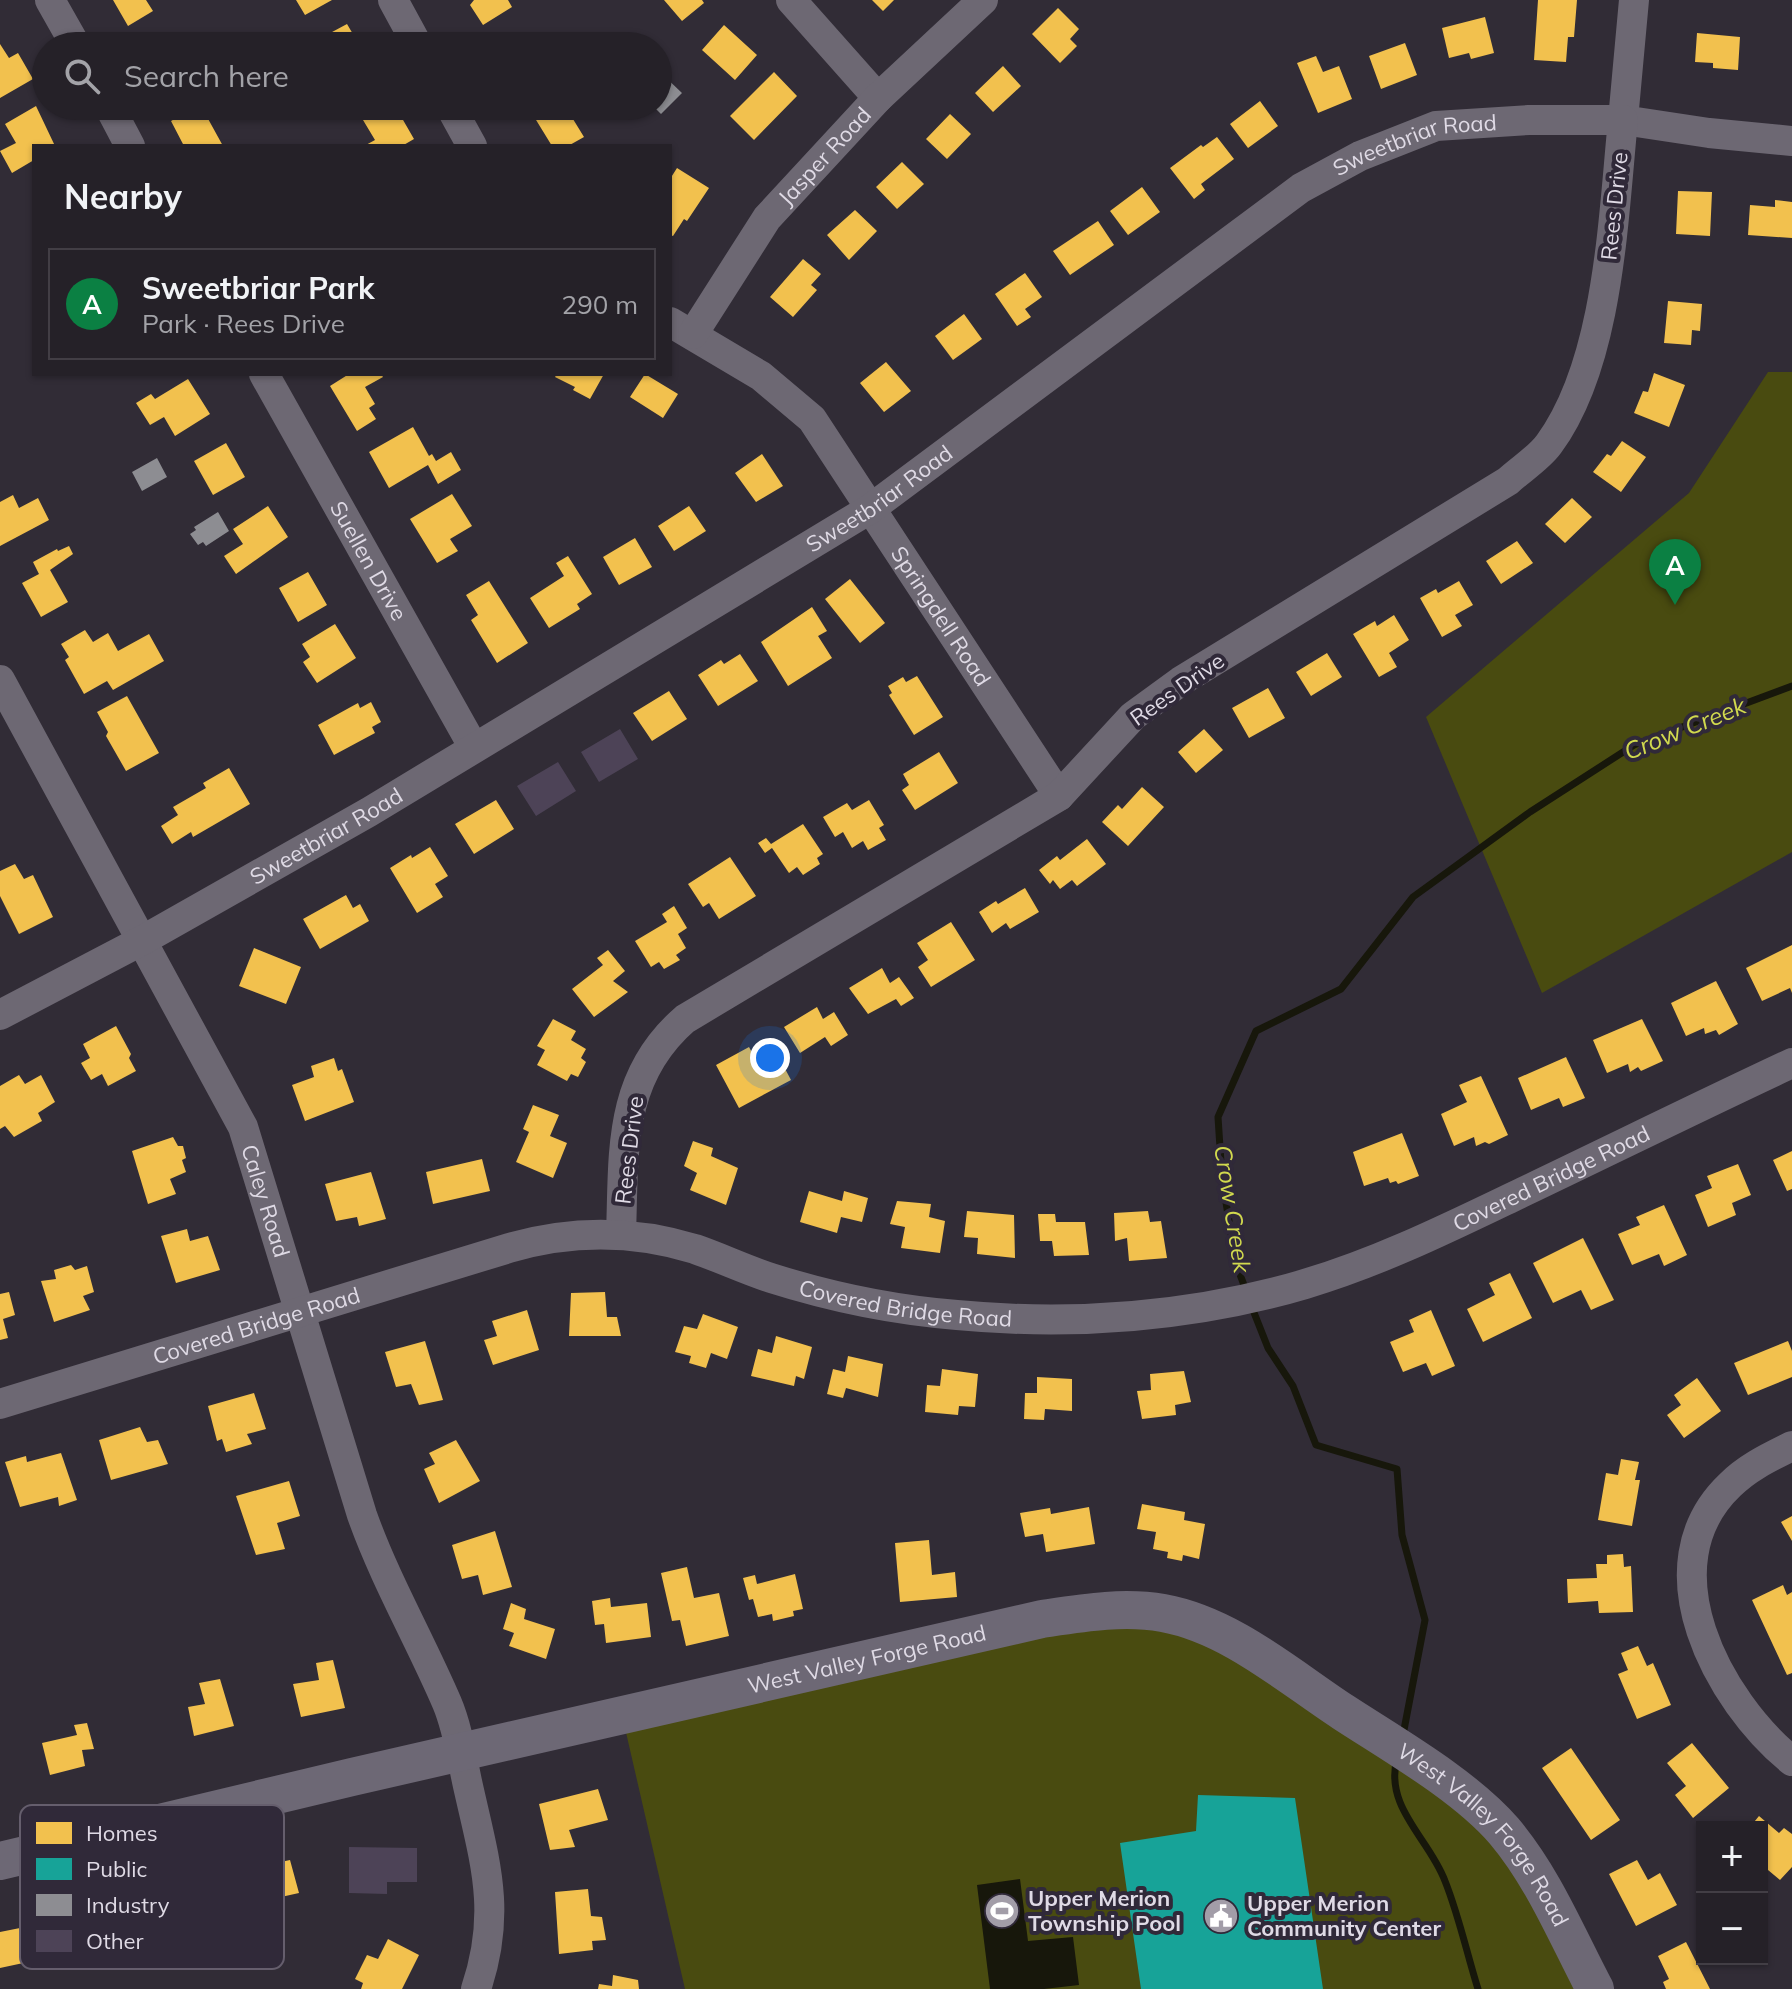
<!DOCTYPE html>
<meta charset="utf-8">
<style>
body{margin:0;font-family:Mulish,sans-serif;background:#312e34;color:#f1f3f6}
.controls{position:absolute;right:24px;bottom:24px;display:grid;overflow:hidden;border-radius:0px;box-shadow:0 2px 6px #0004}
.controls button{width:72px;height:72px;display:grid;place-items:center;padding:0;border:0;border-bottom:2px solid #423e45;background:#252128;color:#f1f3f6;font:40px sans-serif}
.you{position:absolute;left:770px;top:1058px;width:28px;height:28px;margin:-20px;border:6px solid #fff;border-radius:50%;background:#1a73e8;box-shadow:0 0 0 12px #1a73e833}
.badge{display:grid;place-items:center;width:52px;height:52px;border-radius:50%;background:#0b8043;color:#fff;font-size:26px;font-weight:700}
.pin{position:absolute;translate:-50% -66px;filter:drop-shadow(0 2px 4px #0008)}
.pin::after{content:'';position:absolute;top:42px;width:28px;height:24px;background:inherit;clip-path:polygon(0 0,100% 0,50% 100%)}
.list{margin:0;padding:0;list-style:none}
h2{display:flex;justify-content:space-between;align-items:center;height:104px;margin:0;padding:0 32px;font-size:34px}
h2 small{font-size:26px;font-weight:400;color:#a3a3a8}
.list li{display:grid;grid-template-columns:52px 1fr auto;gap:24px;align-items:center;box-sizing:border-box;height:112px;margin:0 16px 16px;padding:0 16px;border:2px solid #423e45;border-radius:0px}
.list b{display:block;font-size:30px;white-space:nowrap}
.list p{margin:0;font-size:26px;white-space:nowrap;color:#a3a3a8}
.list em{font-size:26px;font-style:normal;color:#a3a3a8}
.icon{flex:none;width:44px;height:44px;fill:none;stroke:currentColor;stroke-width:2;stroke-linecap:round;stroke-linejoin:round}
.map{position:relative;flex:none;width:1792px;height:1989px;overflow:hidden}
.search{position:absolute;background:#252128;box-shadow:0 2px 6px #0004;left:32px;top:32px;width:640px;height:88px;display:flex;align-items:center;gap:20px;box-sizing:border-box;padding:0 28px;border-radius:44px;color:#a3a3a8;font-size:30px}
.panel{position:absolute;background:#252128;box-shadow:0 2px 6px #0004;left:32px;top:144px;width:640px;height:232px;border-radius:0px}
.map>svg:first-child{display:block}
</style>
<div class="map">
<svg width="1792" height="1989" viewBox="0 0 1792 1989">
<rect width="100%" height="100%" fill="#312c36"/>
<!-- green -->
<path fill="#494b10" d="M1768,372H1792V852L1542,993L1426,717L1689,493Z
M1163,1613L1467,1797L1595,1989H685L622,1715Z"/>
<!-- water -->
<path fill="#17170b" d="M1020,1879L1028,1941L1073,1937L1079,1985L1044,1989H990L977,1885Z"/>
<!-- homes -->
<path fill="#f2c14e" d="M113,0H146L153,11L128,26Z
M296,0H332L305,15Z
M474,0H508L512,7L483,25L470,5Z
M664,0H702L704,3L682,21Z
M872,0H894L883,11Z
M1538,0H1577L1574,37H1568L1566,62L1534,60Z
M1058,8L1079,29L1070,39L1077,46L1060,63L1032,34Z
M1485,17L1494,53L1471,59L1469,53L1449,58L1442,28Z
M347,24L360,46H323L319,39Z
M724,25L757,55L735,80L702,50Z
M167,32L175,46H141Z
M1697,33L1740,37L1738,70L1713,68V63L1695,62Z
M522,35L529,46H505Z
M1405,43L1417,75L1381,89L1369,56Z
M0,44L9,58L18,53L33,79L0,98Z
M1316,56L1323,72L1339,66L1352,99L1318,113L1297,63Z
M1003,66L1021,86L993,112L975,93Z
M774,72L797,96L754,140L730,116Z
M1260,101L1278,126L1248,148L1230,124Z
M36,106L55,146H34V160L12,173L0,151L16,143L5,124Z
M198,106H201L223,146H184L171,121Z
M364,106H395L414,139L402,146H364L375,140L357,110Z
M548,106H565L584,137L568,146H552L533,115Z
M950,114L971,134L947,159L926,139Z
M1217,137L1234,159L1201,184L1205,190L1194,199L1170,168L1201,145L1203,147Z
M902,162L924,184L897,209L876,187Z
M677,168L709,188L687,221L684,219L673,236L670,235V179Z
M1142,187L1160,212L1128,235L1110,211Z
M1678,191L1712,192L1710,236L1676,234Z
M1775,200L1792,202V238L1748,235L1750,205L1775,207Z
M855,210L877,231L849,260L827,235Z
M1098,221L1114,245L1070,275L1053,251Z
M803,259L821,274L811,285L817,290L793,317L770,297Z
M1025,273L1042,297L1025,309L1031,317L1017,326L995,294Z
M1668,301L1702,304L1700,331L1692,330L1691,345L1664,343Z
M964,314L982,339L953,360L935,336Z
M886,362L911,391L884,412L860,383Z
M1654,373L1685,385L1669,427L1634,413L1643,391L1648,392Z
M349,374H381L383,377L365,387L375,404L369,408L376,419L357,431L330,386Z
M557,374H604L590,399L573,390L575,387L555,377Z
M645,374L678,394L663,418L630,397Z
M188,379L210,414L175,436L164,417L150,425L136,403L151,394L155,399Z
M413,427L429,456L432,454L436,461L451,452L461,470L438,484L428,465L389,488L369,452Z
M1622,441L1646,457L1621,492L1593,472L1607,454L1611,456Z
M226,443L245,477L213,495L194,461Z
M762,454L783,486L756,502L735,473Z
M452,494L472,526L450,539L458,551L437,563L410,519Z
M13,495L19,508L38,498L49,520L0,546V502Z
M1572,498L1592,517L1565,543L1545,524Z
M268,506L288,537L236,574L224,556L243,544L233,529Z
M689,506L706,531L674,551L658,526Z
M635,538L652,567L619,585L603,557Z
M1517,541L1533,563L1501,584L1486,561Z
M69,546L73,554L50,570L68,602L41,617L22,583L39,574L33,562L57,549L58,551Z
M568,556L592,594L577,604L580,609L549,628L530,598L564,576L556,563Z
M308,572L327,605L298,622L279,588Z
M850,579L885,623L860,643L825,599Z
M489,581L528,643L497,663L471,620L478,615L466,595Z
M1459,581L1473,605L1455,615L1462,626L1442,637L1420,598L1436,589L1438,593Z
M812,607L827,631L818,636L832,658L788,686L761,642Z
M1394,615L1409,640L1389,653L1397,667L1379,677L1353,634L1375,621L1377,626Z
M335,624L356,658L317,683L303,662L310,657L302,644Z
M85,630L93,642L108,633L118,651L149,634L164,661L113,690L107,681L84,694L65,660L69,657L61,644Z
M1327,653L1342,677L1311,696L1296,672Z
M740,654L758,681L718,706L698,675L721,660L724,664Z
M917,676L943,717L914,735L889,695L892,693L888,686L903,677L906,682Z
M1268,688L1285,718L1249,738L1232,708Z
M669,691L687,719L652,741L633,713Z
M127,696L159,753L126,771L106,736L108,732L97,712Z
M371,702L381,722L372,727L375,733L334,755L318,725L358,703L360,708Z
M1204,729L1223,750L1196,773L1178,752Z
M939,752L958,783L915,810L902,790L909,785L903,774Z
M229,768L250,804L193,837L191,832L172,844L161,826L178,815L173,807L206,788L203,783Z
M1142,787L1164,807L1128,846L1102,822L1118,805L1122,809Z
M496,800L514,829L474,854L455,824Z
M869,800L884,825L879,828L886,840L868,850L863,841L852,848L843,832L835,837L823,817L847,803L852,810Z
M803,824L823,854L817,858L820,864L803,875L797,867L789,873L772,848L765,853L758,843L766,838L771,844Z
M1087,839L1106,864L1077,886L1072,880L1060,889L1053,880L1050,884L1039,870L1057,856L1060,860Z
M430,847L448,876L435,884L443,897L417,913L390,868L411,855L412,858Z
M730,857L756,896L719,919L709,903L703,907L688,884Z
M15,864L24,879L33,875L53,917L19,934L0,896V871Z
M1025,888L1039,912L1010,929L1006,923L992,933L979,912L996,901L998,904Z
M346,895L353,908L360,904L369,921L320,949L303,919Z
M674,906L687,928L678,934L686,948L676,955L680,960L664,969L659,962L651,967L635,941L667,922L662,914Z
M951,922L975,960L931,987L918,967L928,960L917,943Z
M1792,945V993L1790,988L1762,1001L1746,968Z
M254,948L301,967L286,1004L239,986Z
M608,950L625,971L613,981L628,992L594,1017L572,989L603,965L597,958Z
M882,968L890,983L899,977L914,998L901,1006L896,999L868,1014L849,988Z
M1716,981L1738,1024L1719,1035L1716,1030L1705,1034L1704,1028L1686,1036L1671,1003Z
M817,1007L823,1019L834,1012L848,1035L831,1046L825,1037L800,1053L784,1027Z
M553,1019L576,1031L571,1040L586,1049L581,1058L586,1062L578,1077L571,1074L567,1081L537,1065L545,1050L537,1046Z
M1642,1019L1663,1061L1641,1071L1638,1067L1630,1072L1628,1064L1607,1073L1593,1040Z
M116,1026L131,1054L129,1058L136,1071L108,1086L102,1074L91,1080L81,1063L90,1058L83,1044Z
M749,1047L755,1058L774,1048L791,1080L739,1108L716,1065Z
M1566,1057L1585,1098L1563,1107L1559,1098L1531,1110L1518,1078Z
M334,1058L338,1071L342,1069L354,1102L305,1121L292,1085L314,1077L311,1066Z
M19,1075L25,1084L41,1075L55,1102L38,1113L42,1121L14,1137L5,1126L0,1129V1086Z
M1481,1076L1508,1135L1489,1144L1485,1142L1476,1146L1474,1137L1454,1146L1441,1114L1467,1102L1459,1085Z
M533,1105L559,1115L550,1136L567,1143L553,1178L516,1162L529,1132L523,1129Z
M1402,1133L1419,1176L1398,1184L1396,1181L1390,1183L1388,1178L1364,1186L1353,1152Z
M173,1137L178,1146H183L186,1158L182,1160L186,1172L170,1179L176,1194L148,1204L132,1151Z
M693,1141L713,1148L711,1156L738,1168L726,1205L690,1190L697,1173L684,1166Z
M1792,1151V1189L1787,1191L1773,1160Z
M482,1159L490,1191L433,1204L426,1172Z
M1738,1164L1751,1195L1732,1203L1736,1215L1708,1227L1695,1195L1712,1188L1707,1176Z
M371,1172L386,1219L359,1226L357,1217L336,1221L325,1184Z
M809,1191L842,1201L844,1191L868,1198L862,1222L841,1217L837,1233L800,1222Z
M897,1201L931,1204L929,1217L945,1221L940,1253L901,1248L905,1227L890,1224Z
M1664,1205L1687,1255L1664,1266L1659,1254L1632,1265L1618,1234L1640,1225L1636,1217Z
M967,1211L1014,1215L1015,1258L977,1254L978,1238L964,1237Z
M1148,1211L1150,1222L1161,1221L1167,1258L1129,1261L1127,1238L1115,1241L1114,1213Z
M1038,1214H1055L1056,1222H1085L1089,1255L1054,1256L1052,1241H1040Z
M187,1229L190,1241L208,1236L220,1270L176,1283L161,1236Z
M1583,1238L1614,1300L1591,1310L1581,1290L1553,1303L1533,1263Z
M71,1265L75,1270L87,1266L94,1292L83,1296L90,1310L54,1322L41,1281L56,1279L54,1270Z
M1510,1273L1532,1318L1483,1342L1467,1309L1495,1295L1489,1283Z
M9,1292L15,1315L3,1319L8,1338L0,1340V1294Z
M605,1292L607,1317H617L621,1336H569L571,1293Z
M527,1310L539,1350L493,1365L484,1340L497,1336L492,1321Z
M1431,1310L1455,1366L1432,1376L1426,1363L1403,1372L1390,1342L1414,1332L1409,1320Z
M703,1314L738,1327L727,1359L711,1353L706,1368L689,1363L691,1356L675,1352L684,1326L697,1329Z
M776,1336L812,1347L804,1379L796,1376L794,1386L751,1376L758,1349L772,1353Z
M425,1341L443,1400L419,1405L411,1384L396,1387L385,1352Z
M1788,1341L1792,1351V1377L1748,1395L1734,1363Z
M848,1356L883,1364L878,1397L846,1388L843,1398L827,1394L833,1369L845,1372Z
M942,1369L978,1374L975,1407L959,1406L958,1415L925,1412L927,1385L940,1386Z
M1184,1371L1191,1402L1175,1405L1176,1415L1142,1419L1137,1391L1151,1390L1150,1374Z
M1037,1377L1072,1379V1411L1045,1409L1044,1420L1024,1419L1025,1393H1037Z
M1697,1378L1721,1411L1684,1438L1667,1415L1681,1405L1674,1395Z
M254,1393L266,1429L247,1434L252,1444L226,1452L222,1439L217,1441L208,1406Z
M140,1427L147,1442L158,1440L168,1464L111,1480L99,1440Z
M456,1440L480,1481L439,1503L424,1469L435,1464L429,1453Z
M61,1453L77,1500L59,1506L58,1497L20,1507L5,1462L26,1456L27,1462Z
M1621,1459L1639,1462L1635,1480H1640L1632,1526L1598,1520L1606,1473L1618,1475Z
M289,1481L300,1516L277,1523L285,1549L256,1555L236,1496Z
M1142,1504L1185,1512L1184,1520L1205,1524L1199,1559L1183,1555L1182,1561L1167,1558L1168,1552L1153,1549L1156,1532L1137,1529Z
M1089,1507L1095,1544L1046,1552L1043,1534L1025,1537L1020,1513L1050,1508L1051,1514Z
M1792,1516V1541L1781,1522Z
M495,1531L512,1587L483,1595L478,1575L462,1579L452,1545Z
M929,1540L932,1575L955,1572L957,1597L900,1602L895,1543Z
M1623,1554L1624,1567L1631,1566L1633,1612L1599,1613L1598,1601L1568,1603L1567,1579L1597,1578L1596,1564H1607V1555Z
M687,1567L694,1598L719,1593L729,1636L686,1646L680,1620L672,1621L661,1573Z
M795,1574L803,1609L793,1611L794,1616L773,1621L772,1614L758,1617L753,1599L749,1600L743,1578L755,1575L757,1584Z
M1783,1585L1787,1595L1792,1592V1673L1787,1675L1752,1600Z
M610,1598L611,1607L647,1603L651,1637L606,1643L604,1624L595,1625L592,1601Z
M511,1603L526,1609L524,1619L555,1629L546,1659L509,1646L514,1633L503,1629Z
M1638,1646L1647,1666L1653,1663L1671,1705L1637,1719L1618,1674L1628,1670L1621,1653Z
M333,1660L345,1708L301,1717L293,1684L319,1680L316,1663Z
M220,1679L234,1726L194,1736L188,1707L205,1704L199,1683Z
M87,1723L94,1749L82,1750L85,1766L50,1775L42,1743L77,1735L74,1725Z
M1692,1743L1729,1788L1693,1818L1675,1795L1686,1786L1667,1763Z
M1571,1748L1620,1820L1591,1840L1542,1768Z
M598,1789L608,1820L569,1830L575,1847L550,1850L539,1804Z
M1759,1816L1779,1833L1784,1828L1792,1834V1867L1780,1880L1762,1865V1827H1750Z
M290,1860L299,1893L272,1899L276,1911L242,1919L230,1873Z
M1637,1860L1648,1880L1660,1873L1677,1905L1636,1926L1609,1874Z
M588,1889L591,1916L602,1917L606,1940L592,1941L593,1950L559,1954L555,1892Z
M20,1928L28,1962L0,1968V1932Z
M388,1939L419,1955L402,1989H361L363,1983L355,1979L367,1955L378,1959Z
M1686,1942L1710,1989H1666L1663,1982L1669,1979L1658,1956Z
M613,1975L638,1980L639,1989H598L599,1984L612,1986Z"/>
<!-- public -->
<path fill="#17a398" d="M1198,1795L1295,1798L1323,1989H1141L1120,1843L1196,1831Z"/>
<!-- industry -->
<path fill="#8d8d92" d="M660,72L682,93L661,114L653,106H658Z
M157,458L167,477L142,491L132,472Z
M218,512L229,531L206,546L203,542L198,545L190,534L196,530L194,527Z"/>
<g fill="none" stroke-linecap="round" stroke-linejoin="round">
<!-- stream -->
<path stroke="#17170b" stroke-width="7" d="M1247,1293L1236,1264L1222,1178L1218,1117L1256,1031L1341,989L1413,897L1530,812L1634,745L1792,686
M1251,1305L1268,1348L1293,1386L1316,1445L1397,1469L1402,1535L1425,1620L1403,1735
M1397,1758C1384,1808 1429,1838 1445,1881C1459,1916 1467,1954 1478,1989"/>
</g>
<!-- building -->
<path fill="#4d4357" d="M620,729L638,759L599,782L581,752Z
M558,762L576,791L536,816L517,786Z
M349,1847L417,1848V1882H387V1894L349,1893Z"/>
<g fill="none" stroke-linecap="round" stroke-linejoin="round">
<!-- minor -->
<g stroke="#6d6873" stroke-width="30">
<path d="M50,0L76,46"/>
<path d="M393,0L418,46"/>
<path d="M791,0L878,98"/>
<path d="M1634,0L1623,120L1709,133L1792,141"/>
<path d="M109,106L130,146"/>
<path d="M450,106L472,146"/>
<path id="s1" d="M670,322L761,376L812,419L1059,796"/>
<path id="s2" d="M693,334L767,218L878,98L983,0"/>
<path id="s3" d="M264,374L474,748"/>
<path id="s4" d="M0,680L243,1127L362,1515C385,1580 420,1640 447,1703C458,1729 462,1759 468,1786C485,1862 502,1912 476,1989"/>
<path id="s5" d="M0,1015L143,940L369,812L870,509L1301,188L1360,156L1436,126L1529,120H1623C1613,219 1609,362 1549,444C1539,458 1521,469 1508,481L1181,681L1133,716L1059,796L685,1019C617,1078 624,1153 621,1235"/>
<path id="s6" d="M0,1404L509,1248C571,1230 633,1230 695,1249C721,1258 746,1270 771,1278C831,1297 894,1310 957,1315C1073,1326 1194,1317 1305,1284C1382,1261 1452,1226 1523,1192C1613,1149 1702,1105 1792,1063"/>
<path d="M1792,1446C1770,1457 1748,1467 1730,1485C1645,1566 1718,1701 1792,1761"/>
</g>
<!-- major -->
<path stroke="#6d6875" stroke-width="38" id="s7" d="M0,1861L352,1777L1042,1619C1082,1613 1123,1606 1163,1613C1230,1625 1288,1676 1343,1712C1395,1746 1464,1785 1504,1831C1543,1877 1567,1936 1595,1989"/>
</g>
<!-- icons -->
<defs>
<g id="stadium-disc" transform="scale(1.8)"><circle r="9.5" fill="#a29da8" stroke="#302939"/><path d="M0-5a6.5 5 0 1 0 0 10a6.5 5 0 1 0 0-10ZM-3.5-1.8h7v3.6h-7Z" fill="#fff"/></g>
<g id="civic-disc" transform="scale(1.8)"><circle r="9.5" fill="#a29da8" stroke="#302939"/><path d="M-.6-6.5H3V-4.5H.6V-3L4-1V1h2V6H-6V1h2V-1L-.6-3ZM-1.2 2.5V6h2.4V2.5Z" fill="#fff"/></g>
</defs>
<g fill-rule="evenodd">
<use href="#stadium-disc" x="1002" y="1911"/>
<use href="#civic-disc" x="1221" y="1916"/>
</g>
<g text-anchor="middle" stroke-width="8" stroke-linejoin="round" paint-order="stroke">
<!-- street labels -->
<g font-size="22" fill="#dfdae5" stroke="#302939">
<text dy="8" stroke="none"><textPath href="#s5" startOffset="1668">Sweetbriar Road</textPath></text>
<text dy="8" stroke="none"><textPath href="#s2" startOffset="222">Jasper Road</textPath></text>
<text transform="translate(1614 206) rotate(-84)" y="8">Rees Drive</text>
<text dy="8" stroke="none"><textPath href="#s5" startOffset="1020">Sweetbriar Road</textPath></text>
<text dy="8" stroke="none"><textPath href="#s3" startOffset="214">Suellen Drive</textPath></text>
<text dy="8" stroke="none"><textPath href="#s1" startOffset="408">Springdell Road</textPath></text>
<text transform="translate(1177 689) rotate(-35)" y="8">Rees Drive</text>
<text dy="8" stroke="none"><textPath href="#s5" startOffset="372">Sweetbriar Road</textPath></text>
<text transform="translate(629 1150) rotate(-83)" y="8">Rees Drive</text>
<text dy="8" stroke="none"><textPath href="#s6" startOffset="1612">Covered Bridge Road</textPath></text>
<text dy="8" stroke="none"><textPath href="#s4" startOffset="586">Caley Road</textPath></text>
<text dy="8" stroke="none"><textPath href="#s6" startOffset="940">Covered Bridge Road</textPath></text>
<text dy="8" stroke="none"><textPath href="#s6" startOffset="268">Covered Bridge Road</textPath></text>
<text dy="8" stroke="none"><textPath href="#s7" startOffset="890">West Valley Forge Road</textPath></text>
<text dy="8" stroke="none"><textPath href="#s7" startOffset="1588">West Valley Forge Road</textPath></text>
</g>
<!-- poi labels -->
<g font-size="22" font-weight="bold" fill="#dfdae5" stroke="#302939" text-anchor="start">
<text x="1028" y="1906">Upper Merion<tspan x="1028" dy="25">Township Pool</tspan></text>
<text x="1247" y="1911">Upper Merion<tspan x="1247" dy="25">Community Center</tspan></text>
</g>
<!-- water labels -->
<g font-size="24" font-style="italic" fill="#d1d94e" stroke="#302939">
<text transform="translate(1685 729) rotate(-22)" y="8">Crow Creek</text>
<text transform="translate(1232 1209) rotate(81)" y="8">Crow Creek</text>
</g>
</g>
<!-- legend -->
<rect x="20" y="1805" width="264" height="164" rx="12" fill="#302939" stroke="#655e6d" stroke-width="2"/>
<rect x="36" y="1822" width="36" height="22" fill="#f2c14e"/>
<rect x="36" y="1858" width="36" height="22" fill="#17a398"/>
<rect x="36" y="1894" width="36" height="22" fill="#8d8d92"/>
<rect x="36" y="1930" width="36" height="22" fill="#4d4357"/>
<g font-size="22" fill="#dfdae5">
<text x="86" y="1841">Homes</text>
<text x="86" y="1877">Public</text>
<text x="86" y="1913">Industry</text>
<text x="86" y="1949">Other</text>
</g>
</svg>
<div class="controls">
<button>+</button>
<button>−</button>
</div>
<div class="you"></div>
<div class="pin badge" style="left:1675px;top:605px">A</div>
<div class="search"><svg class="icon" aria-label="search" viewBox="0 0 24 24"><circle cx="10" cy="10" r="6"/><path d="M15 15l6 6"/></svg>Search here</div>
<section class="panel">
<h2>Nearby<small></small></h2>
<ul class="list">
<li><span class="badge">A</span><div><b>Sweetbriar Park</b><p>Park · Rees Drive</p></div><em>290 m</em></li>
</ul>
</section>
</div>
